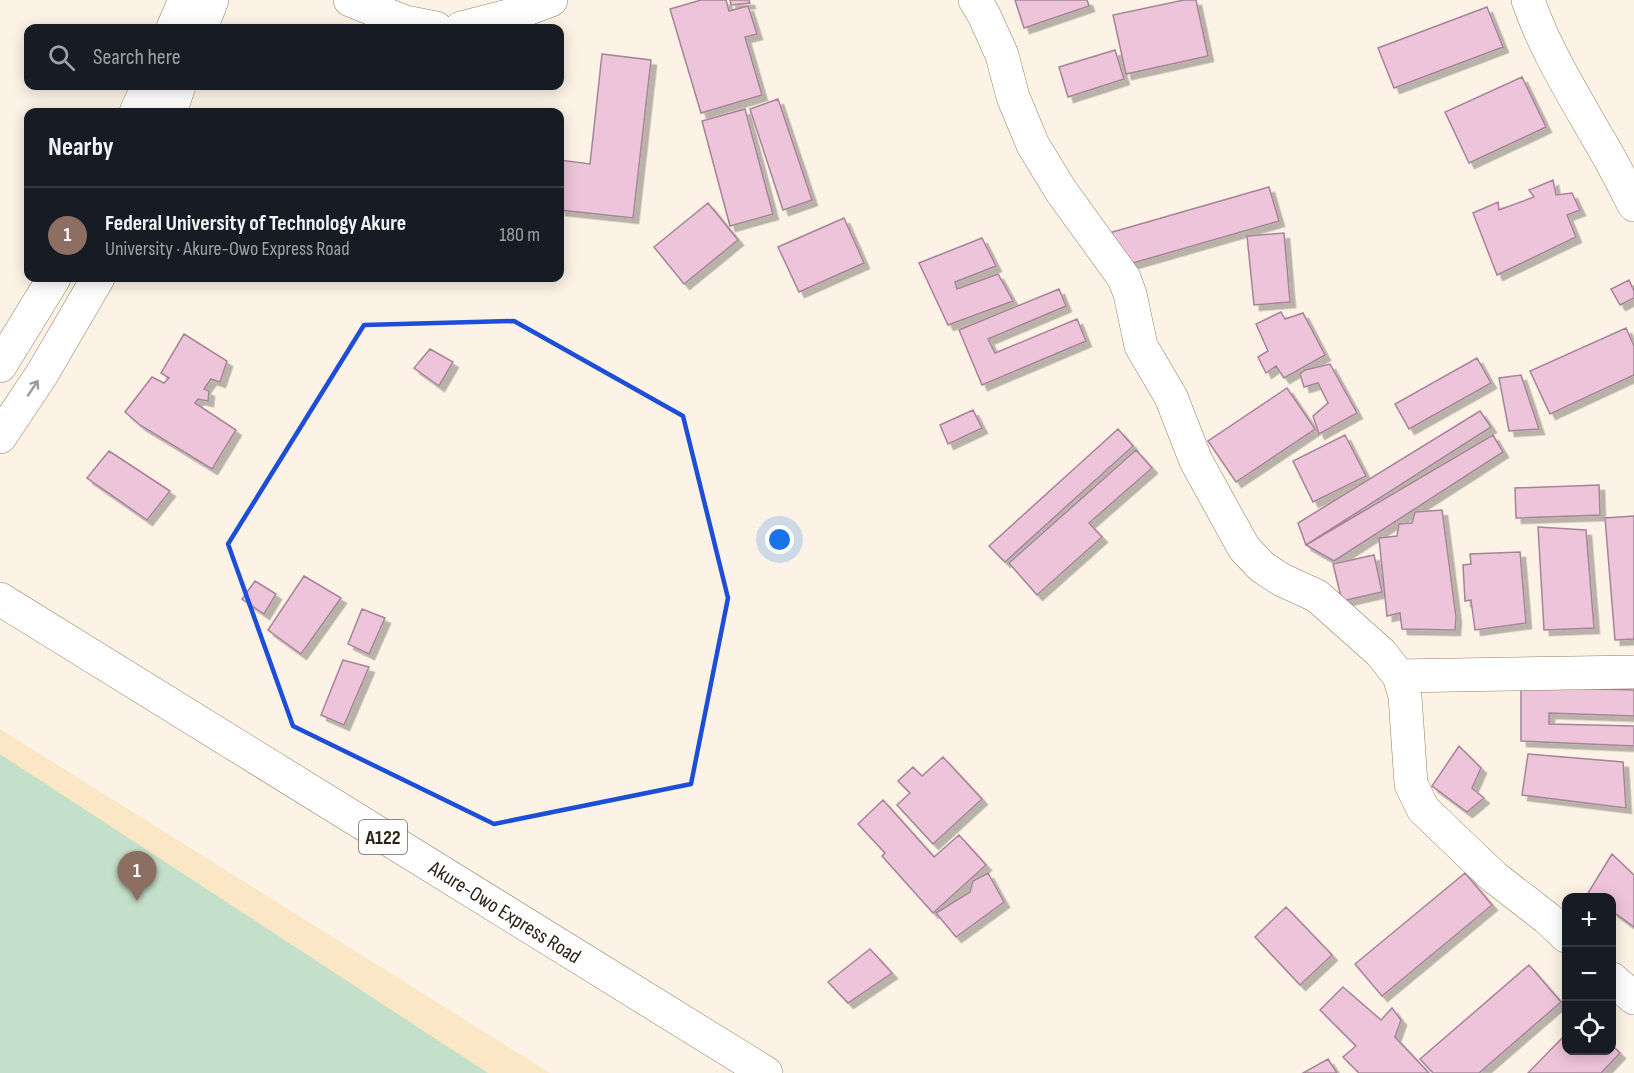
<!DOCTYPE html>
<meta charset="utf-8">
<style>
body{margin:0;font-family:"Sofia Sans Condensed",sans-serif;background:#242831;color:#f1f3f6}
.controls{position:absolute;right:18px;bottom:18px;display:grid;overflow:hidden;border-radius:12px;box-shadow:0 3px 15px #0003}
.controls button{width:54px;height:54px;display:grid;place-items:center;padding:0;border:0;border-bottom:2px solid #363941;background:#171b24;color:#f1f3f6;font:30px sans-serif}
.you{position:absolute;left:780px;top:540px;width:21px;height:21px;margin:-15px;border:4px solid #fff;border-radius:50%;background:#1a73e8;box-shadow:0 0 0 9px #1a73e833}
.badge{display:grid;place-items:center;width:39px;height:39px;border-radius:50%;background:#c93953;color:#fff;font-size:20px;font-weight:700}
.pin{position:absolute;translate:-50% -50px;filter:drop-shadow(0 2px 3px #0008)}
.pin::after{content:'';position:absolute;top:32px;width:21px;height:18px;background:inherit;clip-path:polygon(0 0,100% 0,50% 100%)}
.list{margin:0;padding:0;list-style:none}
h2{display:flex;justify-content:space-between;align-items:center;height:78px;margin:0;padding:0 24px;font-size:26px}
h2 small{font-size:20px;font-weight:400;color:#9ea1a6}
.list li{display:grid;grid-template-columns:39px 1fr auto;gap:18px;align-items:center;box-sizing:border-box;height:96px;padding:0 24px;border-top:2px solid #363941}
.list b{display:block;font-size:22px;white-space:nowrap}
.list p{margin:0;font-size:20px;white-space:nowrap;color:#9ea1a6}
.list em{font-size:20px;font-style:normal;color:#9ea1a6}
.icon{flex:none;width:33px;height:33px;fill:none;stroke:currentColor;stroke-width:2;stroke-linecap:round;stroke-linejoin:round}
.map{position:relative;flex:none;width:1634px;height:1073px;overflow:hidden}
.search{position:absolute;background:#171b24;box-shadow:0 3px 15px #0003;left:24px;top:24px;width:540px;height:66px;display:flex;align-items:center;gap:15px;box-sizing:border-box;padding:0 21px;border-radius:12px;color:#9ea1a6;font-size:22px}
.panel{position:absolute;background:#171b24;box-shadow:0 3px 15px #0003;left:24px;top:108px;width:540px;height:174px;border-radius:12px}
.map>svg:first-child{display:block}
</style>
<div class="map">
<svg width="1634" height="1073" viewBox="0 0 1634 1073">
<defs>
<filter id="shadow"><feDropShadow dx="5.5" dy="5.5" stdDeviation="0" flood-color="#0004"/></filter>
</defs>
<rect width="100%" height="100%" fill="#fcf3e6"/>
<!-- built -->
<path fill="#fbe6c6" d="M0,729L550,1073H0Z"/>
<!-- green -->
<path fill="#c5e0ca" d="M0,754L488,1073H0Z"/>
<!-- building -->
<path fill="#eec4db" stroke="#a68497" stroke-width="1.5" filter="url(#shadow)" d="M701,0H726L729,11L748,6L757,34L745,37L762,95L701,113L670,9Z
M730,0H749L750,3L731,5Z
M1015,0H1087L1089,6L1024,28Z
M1184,0H1196L1208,56L1126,74L1113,15Z
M1487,7L1503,47L1394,88L1378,48Z
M1115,50L1124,79L1068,97L1059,67Z
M602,54L651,60L633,218L560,210V160L590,164Z
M1522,77L1546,127L1469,163L1445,112Z
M778,99L812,200L783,210L750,109Z
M745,109L773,214L730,226L702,121Z
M1553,180L1556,195L1572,193L1580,210L1567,215L1576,237L1497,275L1473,213L1498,202L1499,210L1534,197L1529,190Z
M1269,187L1279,221L1119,267L1109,233Z
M708,203L738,240L684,284L654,247Z
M844,218L864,263L799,292L778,247Z
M1284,233L1290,302L1254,305L1247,236Z
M982,238L996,266L955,282L957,289L998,274L1013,301L948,325L919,263Z
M1629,280L1634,291V298L1620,305L1611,289Z
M1059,289L1066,306L988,339L995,353L1077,319L1086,341L982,385L959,330Z
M1281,312L1285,319L1303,313L1325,355L1284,378L1276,366L1266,373L1258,357L1268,351L1256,324Z
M1626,328L1634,346V375L1550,414L1530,371Z
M184,334L227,361L220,382L211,379L204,389L209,391L208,401L198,399L195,403L236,430L212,469L140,425L125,412L152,377L164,383L169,378L161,373Z
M430,349L453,362L439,386L414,368Z
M1477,358L1491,383L1409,429L1395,404Z
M1330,364L1357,413L1319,434L1313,416L1328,403L1318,383L1304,387L1300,374L1305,370Z
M1521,375L1539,429L1509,431L1499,378Z
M1287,388L1315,429L1236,482L1208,441Z
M973,410L982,428L948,444L940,425Z
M1480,411L1491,427L1306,545L1298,523Z
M1118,429L1133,446L1005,562L989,546Z
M1345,435L1366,476L1313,502L1293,461Z
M1493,435L1503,452L1334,561L1306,545Z
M1136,450L1152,468L1089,523L1102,537L1037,595L1009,563Z
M109,451L170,491L147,520L87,478Z
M1599,485L1600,515L1516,518L1515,488Z
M1442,510L1456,617L1455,630L1402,629L1400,613L1387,616L1379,538L1397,536L1399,524L1412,523L1415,512Z
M1634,516V639L1615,640L1605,518Z
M1538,527L1586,530L1594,628L1544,630Z
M1520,552L1526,623L1475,630L1471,600L1465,601L1463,565L1471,564L1470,554Z
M1374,555L1382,592L1342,601L1333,564Z
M304,576L341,598L301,654L268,630Z
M255,581L276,594L264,614L242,599Z
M362,609L385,618L369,654L348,644Z
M343,660L369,667L344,725L321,715Z
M1521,687L1634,690V716L1549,713V724L1634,726V746L1521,741Z
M1459,746L1481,768L1472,788L1484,798L1467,812L1432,786Z
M1528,754L1623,762L1626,808L1522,795Z
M943,757L982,799L933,844L897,805L910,793L898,781L913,767L922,776Z
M883,800L934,857L959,835L986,865L933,913L882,856L885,853L858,824Z
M1612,854L1634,875V927L1612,911V898H1594L1588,893Z
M988,873L1004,902L956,937L936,913L970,892L973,881Z
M1465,873L1492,905L1382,996L1355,964Z
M1286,907L1332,955L1300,985L1255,937Z
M870,949L892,973L848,1003L828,982Z
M1529,965L1561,1002L1479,1073H1433L1420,1059Z
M1343,987L1381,1020L1392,1008L1401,1020L1395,1037L1429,1073H1359L1343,1057L1356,1046L1320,1010Z
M1566,1034V1050H1612V1045L1620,1053L1601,1073H1528Z
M1328,1059L1337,1073H1303Z"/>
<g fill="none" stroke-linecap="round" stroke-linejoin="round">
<!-- minor casing -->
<g stroke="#937e60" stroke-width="34">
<path id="minor" d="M350,0L405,22L436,28
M975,0L984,15L1002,55L1013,97L1033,145L1061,191L1124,278L1130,294L1141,346L1171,397L1196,461L1244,548L1262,567L1282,580L1317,596L1381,653L1399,676L1405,696L1411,784L1423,809L1494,877L1547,918L1566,936
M1528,0C1545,50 1573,94 1599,140C1612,161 1623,183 1634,205
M173,28L185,0
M201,28L212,0
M461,28L508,16L551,0
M136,112L148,86
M170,112L179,86
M0,366L54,278
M0,437L42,374L98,278
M1399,676L1634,672
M1612,979L1634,998"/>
</g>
<!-- highway casing -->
<g stroke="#937e60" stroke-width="34">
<path id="highway" d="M0,599L766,1073"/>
</g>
<!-- minor -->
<use href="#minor" stroke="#fff" stroke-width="33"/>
<!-- highway -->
<use href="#highway" stroke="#fff" stroke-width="33"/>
</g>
<!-- one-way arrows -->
<defs><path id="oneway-shaft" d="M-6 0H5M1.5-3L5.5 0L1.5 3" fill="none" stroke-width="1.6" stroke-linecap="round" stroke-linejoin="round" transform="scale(1.5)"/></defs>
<use stroke="#9f9c96" href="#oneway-shaft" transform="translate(33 388) rotate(-56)"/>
<!-- marked area -->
<path fill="none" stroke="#1d4ed8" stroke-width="4.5" stroke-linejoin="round" d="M514,321L683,416L728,598L691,784L494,824L293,726L228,544L364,325Z"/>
<g text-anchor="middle" stroke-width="6" stroke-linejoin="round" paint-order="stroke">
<!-- shield labels -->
<rect fill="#fff" stroke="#6a645c" stroke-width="1.5" x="359" y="820" width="48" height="34" rx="4.5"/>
<g font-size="20" font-weight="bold" fill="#2a2216">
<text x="383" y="844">A122</text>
</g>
<!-- street labels -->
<g font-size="21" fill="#2a2216" stroke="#fff">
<text transform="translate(505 912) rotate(32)" y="7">Akure-Owo Express Road</text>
</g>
</g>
</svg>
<div class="controls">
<button>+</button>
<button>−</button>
<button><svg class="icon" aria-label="locate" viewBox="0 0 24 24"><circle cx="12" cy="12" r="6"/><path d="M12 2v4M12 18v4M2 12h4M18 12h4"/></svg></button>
</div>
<div class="you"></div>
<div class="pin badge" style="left:137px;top:901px;background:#8d6e63">1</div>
<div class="search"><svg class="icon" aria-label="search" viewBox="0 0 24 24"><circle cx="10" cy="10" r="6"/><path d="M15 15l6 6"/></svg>Search here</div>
<section class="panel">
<h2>Nearby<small></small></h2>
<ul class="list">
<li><span class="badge" style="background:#8d6e63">1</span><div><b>Federal University of Technology Akure</b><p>University · Akure-Owo Express Road</p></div><em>180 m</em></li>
</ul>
</section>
</div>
